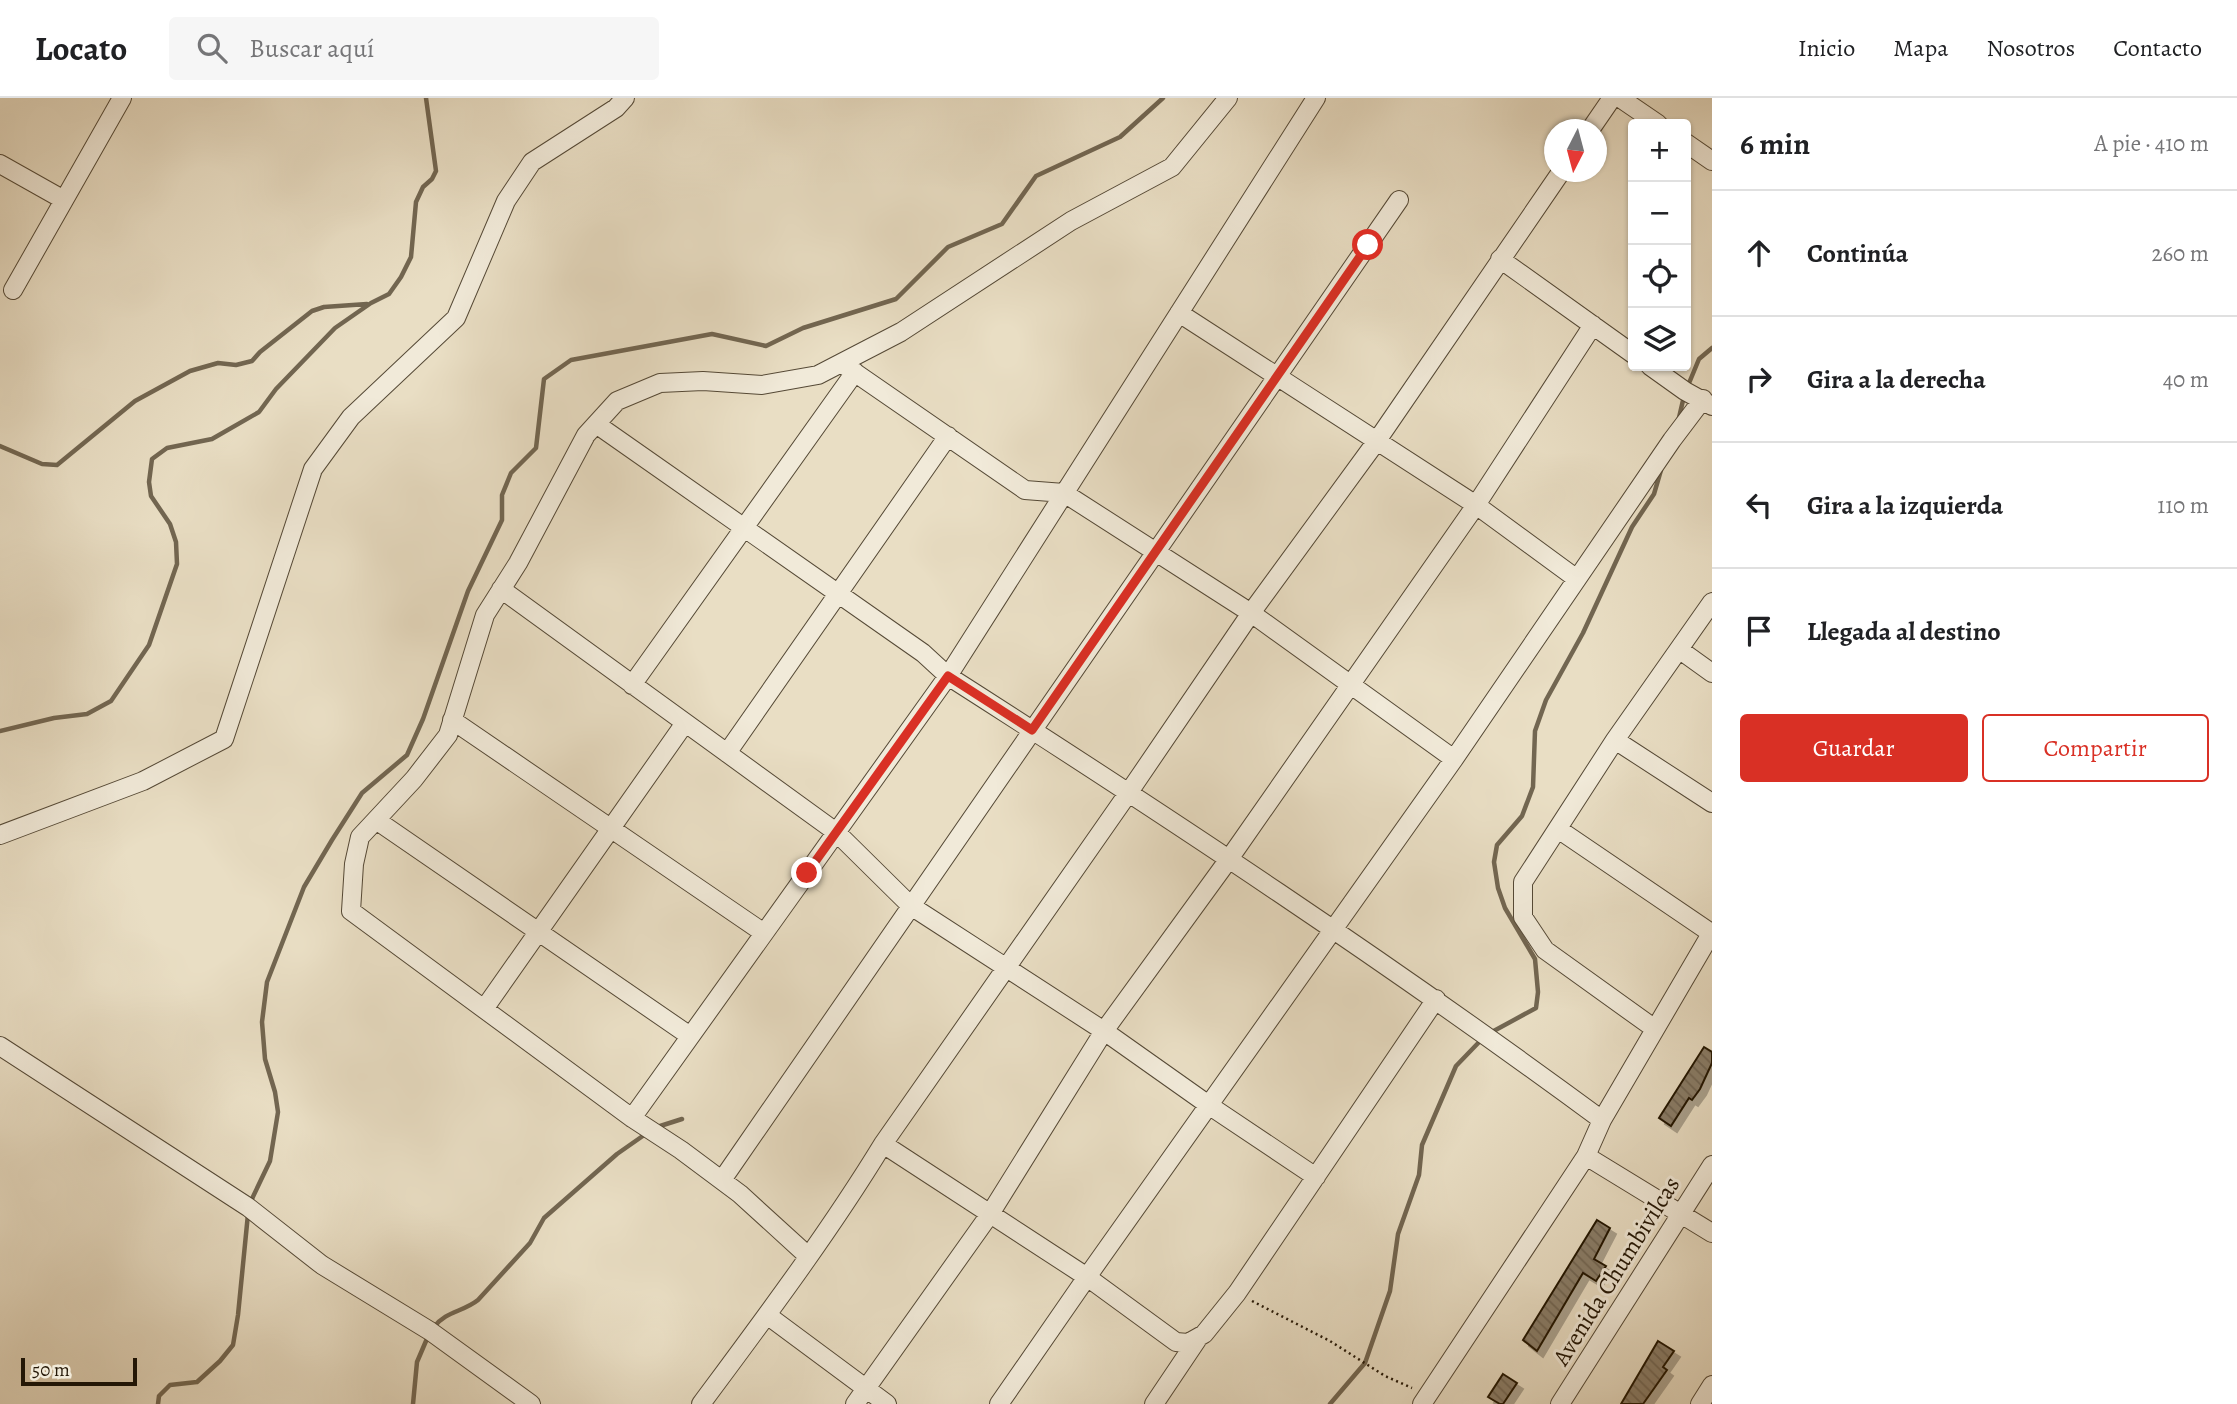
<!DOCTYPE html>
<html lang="es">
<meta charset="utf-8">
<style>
body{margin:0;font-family:Alegreya,serif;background:#f6f6f6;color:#202124}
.controls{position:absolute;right:21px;top:21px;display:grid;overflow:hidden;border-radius:7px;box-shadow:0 2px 5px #0004}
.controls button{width:63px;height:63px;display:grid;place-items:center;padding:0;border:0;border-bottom:2px solid #e0e0e0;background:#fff;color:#202124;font:35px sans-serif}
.compass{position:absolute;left:1544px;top:21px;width:63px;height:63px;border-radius:50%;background:#fff;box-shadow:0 2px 5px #0004;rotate:186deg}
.scale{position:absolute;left:21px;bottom:18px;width:116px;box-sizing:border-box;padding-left:7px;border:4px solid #241706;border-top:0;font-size:19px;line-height:24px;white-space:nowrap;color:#241706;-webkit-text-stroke:5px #f1ead9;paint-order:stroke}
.stop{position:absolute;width:21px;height:21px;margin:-16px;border:5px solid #d93025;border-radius:50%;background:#fff}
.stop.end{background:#d93025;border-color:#fff;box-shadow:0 2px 7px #0008}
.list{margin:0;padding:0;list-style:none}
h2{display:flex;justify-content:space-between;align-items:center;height:91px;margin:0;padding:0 28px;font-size:30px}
h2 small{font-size:23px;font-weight:400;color:#757577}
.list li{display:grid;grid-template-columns:46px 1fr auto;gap:21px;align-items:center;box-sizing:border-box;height:126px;padding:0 28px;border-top:2px solid #e0e0e0}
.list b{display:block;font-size:26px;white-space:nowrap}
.list em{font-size:23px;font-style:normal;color:#757577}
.actions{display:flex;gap:14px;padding:21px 28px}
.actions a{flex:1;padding:16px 0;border:2px solid #d93025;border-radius:7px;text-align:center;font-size:24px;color:#d93025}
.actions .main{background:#d93025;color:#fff}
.icon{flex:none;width:38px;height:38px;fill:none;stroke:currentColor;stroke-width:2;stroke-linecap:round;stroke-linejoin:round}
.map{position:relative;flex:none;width:1712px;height:1306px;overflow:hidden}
header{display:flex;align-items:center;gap:42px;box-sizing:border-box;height:98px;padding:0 35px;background:#fff;border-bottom:2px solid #e0e0e0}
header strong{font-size:33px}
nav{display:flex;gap:38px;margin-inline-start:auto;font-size:24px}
.search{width:490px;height:63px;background:#f6f6f6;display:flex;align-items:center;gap:18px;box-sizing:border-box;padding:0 24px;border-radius:7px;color:#757577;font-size:26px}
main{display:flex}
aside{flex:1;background:#fff}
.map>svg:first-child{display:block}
</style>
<header>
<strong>Locato</strong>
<div class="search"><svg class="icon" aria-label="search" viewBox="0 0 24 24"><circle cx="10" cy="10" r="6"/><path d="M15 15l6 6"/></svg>Buscar aquí</div>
<nav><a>Inicio</a><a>Mapa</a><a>Nosotros</a><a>Contacto</a></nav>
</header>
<main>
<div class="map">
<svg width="1712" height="1306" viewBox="0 0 1712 1306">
<defs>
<pattern id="building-back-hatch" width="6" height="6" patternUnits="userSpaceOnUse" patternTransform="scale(1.75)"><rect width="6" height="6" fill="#8a7e69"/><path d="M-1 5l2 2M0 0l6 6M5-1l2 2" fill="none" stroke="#716654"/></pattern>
<filter id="shadow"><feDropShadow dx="6" dy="6" stdDeviation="0" flood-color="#0004"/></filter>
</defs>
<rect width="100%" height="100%" fill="#e9dec4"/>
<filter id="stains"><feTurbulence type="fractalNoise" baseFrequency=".00286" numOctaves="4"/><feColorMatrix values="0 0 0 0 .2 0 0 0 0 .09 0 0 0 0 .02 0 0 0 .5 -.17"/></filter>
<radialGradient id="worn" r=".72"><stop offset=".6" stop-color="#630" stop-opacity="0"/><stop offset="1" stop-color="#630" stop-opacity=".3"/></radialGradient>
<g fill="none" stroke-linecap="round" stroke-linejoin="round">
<!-- stream -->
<path stroke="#726651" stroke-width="4.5" d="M1687,290L1699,261L1712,250
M1678,324L1684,298
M0,348L42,366L57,367L135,303L190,273L218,265L236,267L252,263L260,254L312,213L324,209L367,206
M0,633L54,620L87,616L111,603L149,547L177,466L176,444L170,426L151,398L149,384L152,361L167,350L212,341L259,314L276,291L335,230L371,205L389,196L401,179L411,159L416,104L423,89L432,81L436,73L426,0
M1490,935L1536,910L1538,894L1535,861L1505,810L1498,790L1494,764L1497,747L1522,718L1533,689L1535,633L1546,602L1583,535L1632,429L1654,396L1661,372
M657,1029L682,1021
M250,1105L270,1063L278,1014L275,994L265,961L262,924L267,884L304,789L332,742L362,695L407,657L423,621L468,493L502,422V397L511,375L536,350L544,281L571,262L712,236L766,248L803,230L896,201L948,149L1002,126L1036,78L1120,39L1163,0
M434,1229C446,1213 463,1214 478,1202L530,1145L544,1120L617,1056L647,1035
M158,1306L159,1298L170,1287L197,1284L220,1263L233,1247L238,1217L248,1116
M413,1306L417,1264L429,1236
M1330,1306L1365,1265L1390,1193L1398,1136L1419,1077L1422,1047L1456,968L1483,940"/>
</g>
<!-- building -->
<path fill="url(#building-back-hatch)" stroke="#241706" stroke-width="2" filter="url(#shadow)" d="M1704,949L1712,954V965L1700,991L1692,1002L1689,1000L1671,1028L1659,1020Z
M1597,1122L1610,1130L1594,1161L1606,1168L1596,1183L1583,1175L1537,1253L1523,1242Z
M1658,1243L1674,1253L1663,1269L1667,1272L1643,1306H1621Z
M1503,1276L1517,1285L1503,1306H1500L1488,1299Z"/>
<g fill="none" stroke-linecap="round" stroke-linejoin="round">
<!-- minor casing -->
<g stroke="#554936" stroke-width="20">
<path id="minor" d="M1620,0L1658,26
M1590,32L1612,0
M1686,45L1712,63
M0,66L64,102
M1500,161L1633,256
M13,192L122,0
M1179,215L1476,407L1577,481
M841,265L1025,392L1064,395L1251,515L1454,661
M1650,268L1685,293L1712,308
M596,326L923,555L948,578C1170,720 1389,865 1602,1022
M501,491L836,734L911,808L1104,933L1210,1008L1316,1079
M1680,552L1712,575
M632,587L855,274
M452,622L764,835
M1615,642L1712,705
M727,655L948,338
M376,722L690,938
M1558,731L1711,835
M0,737L143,683L224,641L313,371L351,319L456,220L506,103L532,64L616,10L625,0
M484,911L685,625
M1655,931L1545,852L1523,819V784L1615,642L1712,504
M0,948L248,1109L322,1167L430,1233L531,1306
M632,1020L948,578L1316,0
M883,1046L1087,1179L1176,1244L1188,1245L1204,1236L1237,1195L1436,901
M1586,1058L1712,1135
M722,1082L1399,102
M808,1158L740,1096L681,1052L632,1020L351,813L354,766L360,739L414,681L448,637L485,517L518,465L586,337L617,303L660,285L703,283L762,287L818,277L901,234L1071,123L1172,69L1228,0
M767,1217L887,1306
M701,1306C764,1221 828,1136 883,1046L1129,694L1251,515L1376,344L1561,74
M855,1306L990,1116L1104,933L1229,761L1476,407L1593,227
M999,1306L1087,1179L1454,661L1672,342L1703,301
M1154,1306L1197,1242
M1422,1306L1586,1058L1602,1022L1712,834
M1560,1306L1712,1067
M1700,1306L1712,1287"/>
</g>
<!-- path -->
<path stroke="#241706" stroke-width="2.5" stroke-dasharray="2 3.5" stroke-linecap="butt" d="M1252,1203L1330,1243L1385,1278L1412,1290"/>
<!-- minor -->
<use href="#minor" stroke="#f1ead9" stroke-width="18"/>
</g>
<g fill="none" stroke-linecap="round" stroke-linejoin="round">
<!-- route -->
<path stroke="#d93025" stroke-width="9" d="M807,775L948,578L1032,632L1368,147"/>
</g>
<g text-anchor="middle" stroke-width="6" stroke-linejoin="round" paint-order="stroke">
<!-- street labels -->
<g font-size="24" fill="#241706" stroke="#f1ead9">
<text transform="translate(1616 1173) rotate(-58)" y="8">Avenida Chumbivilcas</text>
</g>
</g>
<rect width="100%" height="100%" filter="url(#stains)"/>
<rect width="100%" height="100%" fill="url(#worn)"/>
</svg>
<div class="controls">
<button>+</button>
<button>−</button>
<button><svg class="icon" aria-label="locate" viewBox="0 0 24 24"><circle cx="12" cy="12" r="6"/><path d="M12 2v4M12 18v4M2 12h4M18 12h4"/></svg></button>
<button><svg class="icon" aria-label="layers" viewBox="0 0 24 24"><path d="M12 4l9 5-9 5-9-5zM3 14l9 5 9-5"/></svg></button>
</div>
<svg class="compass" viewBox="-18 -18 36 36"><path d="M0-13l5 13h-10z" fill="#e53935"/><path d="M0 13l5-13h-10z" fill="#757577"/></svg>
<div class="scale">50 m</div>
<div class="stop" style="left:1368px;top:147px"></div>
<div class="stop end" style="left:807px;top:775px"></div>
</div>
<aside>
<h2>6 min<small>A pie · 410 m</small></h2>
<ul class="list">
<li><svg class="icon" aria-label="ahead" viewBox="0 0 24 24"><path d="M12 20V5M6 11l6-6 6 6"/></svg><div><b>Continúa</b></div><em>260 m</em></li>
<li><svg class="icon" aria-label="right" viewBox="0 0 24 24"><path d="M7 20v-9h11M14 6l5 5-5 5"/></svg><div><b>Gira a la derecha</b></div><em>40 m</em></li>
<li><svg class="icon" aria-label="left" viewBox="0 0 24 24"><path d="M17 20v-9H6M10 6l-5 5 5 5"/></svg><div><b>Gira a la izquierda</b></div><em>110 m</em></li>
<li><svg class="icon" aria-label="arrive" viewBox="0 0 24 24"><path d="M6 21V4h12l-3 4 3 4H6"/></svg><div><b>Llegada al destino</b></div></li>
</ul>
<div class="actions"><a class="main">Guardar</a><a>Compartir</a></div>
</aside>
</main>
